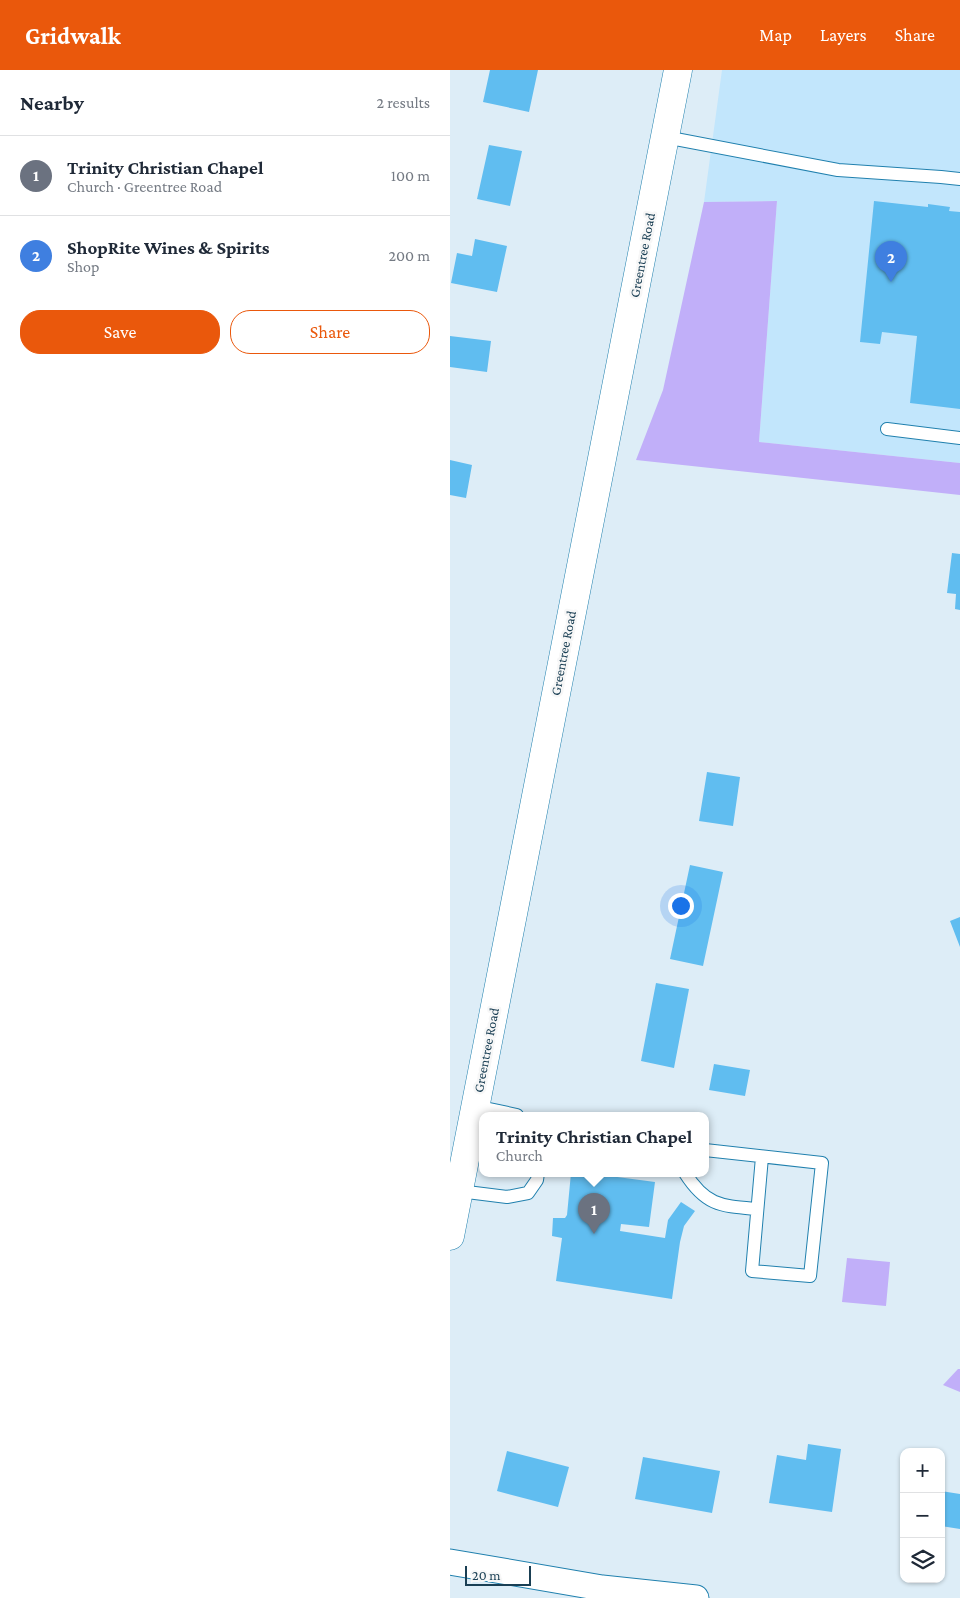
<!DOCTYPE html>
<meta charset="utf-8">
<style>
body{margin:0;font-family:"Crimson Pro",serif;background:#f2f2f3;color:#1f2937}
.controls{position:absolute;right:15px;bottom:15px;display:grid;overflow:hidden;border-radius:10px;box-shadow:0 1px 4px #0004}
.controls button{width:45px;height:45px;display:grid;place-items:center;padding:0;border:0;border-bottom:1px solid #e0e1e3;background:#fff;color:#1f2937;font:25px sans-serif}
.scale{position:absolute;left:15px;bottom:12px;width:66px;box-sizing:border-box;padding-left:5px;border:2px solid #1a3f54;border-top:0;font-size:14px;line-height:18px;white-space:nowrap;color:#1a3f54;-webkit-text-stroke:4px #f7f7f7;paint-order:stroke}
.you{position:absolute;left:230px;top:835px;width:18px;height:18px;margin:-12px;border:4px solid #fff;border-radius:50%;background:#1a73e8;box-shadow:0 0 0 8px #1a73e833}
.badge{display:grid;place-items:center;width:32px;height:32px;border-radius:50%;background:#ea580c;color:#fff;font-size:16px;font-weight:700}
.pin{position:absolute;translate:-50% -41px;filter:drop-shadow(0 1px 2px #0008)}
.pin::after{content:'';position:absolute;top:26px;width:18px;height:15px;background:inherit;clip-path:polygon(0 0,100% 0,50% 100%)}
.popup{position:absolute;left:29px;top:1042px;width:230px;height:65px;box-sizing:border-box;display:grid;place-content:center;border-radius:10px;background:#fff;filter:drop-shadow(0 1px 4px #0005);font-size:16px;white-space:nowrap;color:#747a83}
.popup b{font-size:19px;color:#1f2937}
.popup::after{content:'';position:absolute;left:50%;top:100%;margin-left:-10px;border:10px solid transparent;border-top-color:#fff}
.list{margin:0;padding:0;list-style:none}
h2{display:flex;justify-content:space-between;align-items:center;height:65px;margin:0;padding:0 20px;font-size:21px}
h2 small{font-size:16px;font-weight:400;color:#747a83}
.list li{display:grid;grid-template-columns:32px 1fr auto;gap:15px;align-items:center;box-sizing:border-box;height:80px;padding:0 20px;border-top:1px solid #e0e1e3}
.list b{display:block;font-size:19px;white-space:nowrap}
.list p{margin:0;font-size:16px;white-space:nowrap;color:#747a83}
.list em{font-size:16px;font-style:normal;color:#747a83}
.actions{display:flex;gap:10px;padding:15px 20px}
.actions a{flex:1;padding:11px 0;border:1px solid #ea580c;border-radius:20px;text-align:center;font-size:18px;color:#ea580c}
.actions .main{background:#ea580c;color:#fff}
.icon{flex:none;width:28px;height:28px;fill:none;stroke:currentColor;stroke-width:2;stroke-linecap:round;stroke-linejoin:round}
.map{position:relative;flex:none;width:510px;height:1528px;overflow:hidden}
header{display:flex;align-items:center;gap:30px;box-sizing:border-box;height:70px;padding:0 25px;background:#ea580c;color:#fff}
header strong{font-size:24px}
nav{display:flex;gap:28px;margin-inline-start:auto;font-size:18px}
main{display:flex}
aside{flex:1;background:#fff}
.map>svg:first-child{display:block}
</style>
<header>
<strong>Gridwalk</strong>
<nav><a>Map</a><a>Layers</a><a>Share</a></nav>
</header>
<main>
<aside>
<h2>Nearby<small>2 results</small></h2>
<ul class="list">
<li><span class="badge" style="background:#6b7280">1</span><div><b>Trinity Christian Chapel</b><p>Church · Greentree Road</p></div><em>100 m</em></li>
<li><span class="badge" style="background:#3f7fe0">2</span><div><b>ShopRite Wines &amp; Spirits</b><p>Shop</p></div><em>200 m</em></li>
</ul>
<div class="actions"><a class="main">Save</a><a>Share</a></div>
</aside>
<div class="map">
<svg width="510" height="1528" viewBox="0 0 510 1528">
<rect width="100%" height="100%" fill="#ddedf7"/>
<!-- built -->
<path fill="#c2e6fc" d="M272,0H510V393L309,372L327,131L254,132Z"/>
<!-- green -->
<path fill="#c1aff9" d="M327,131L309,372L510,393V425L186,390L213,320L254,132Z
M397,1188L440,1192L436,1236L392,1232Z
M508,1299H510V1322L493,1315Z"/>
<!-- building -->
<path fill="#60bdf0" d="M40,0H88L79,42L33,32Z
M39,75L72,81L60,136L27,129Z
M424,131L478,137V134L500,137L499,141L510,142V339L460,333L467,266L432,262L430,274L410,272Z
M25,169L57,176L47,222L1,213L7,183L22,186Z
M0,266L41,271L37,302L0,297Z
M0,390L22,395L16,428L0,425Z
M502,483L510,484V540L505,539L506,524L497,523Z
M257,702L290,707L283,756L249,751Z
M240,795L273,802L253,896L220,889Z
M510,847V877L500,851Z
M206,913L239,919L224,998L191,991Z
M264,994L300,1000L295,1026L259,1020Z
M121,1103H137L205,1112L199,1157L171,1154L170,1161L215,1168L218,1150L231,1132L245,1141L234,1156L230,1172L222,1229L106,1211L112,1168L102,1166L103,1148H115L117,1145Z
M358,1374L391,1379L382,1442L319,1433L327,1385L356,1390Z
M57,1381L119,1397L108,1437L47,1421Z
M193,1387L270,1401L262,1443L185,1429Z
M491,1421L510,1424V1459L491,1456Z"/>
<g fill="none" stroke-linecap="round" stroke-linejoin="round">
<!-- lane casing -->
<g stroke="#2080ae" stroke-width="14">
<path id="lane" d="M215,67L388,100L491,107L510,109
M437,359L510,368
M25,1036L67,1045
M255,1080L372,1093L360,1206L302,1201L312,1087
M235,1103C256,1136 271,1136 307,1139
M9,1121L57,1127L78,1123L87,1110L88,1103"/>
</g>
<!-- street casing -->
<g stroke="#2080ae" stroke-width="27">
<path id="street" d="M0,1492L152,1518L246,1528"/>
</g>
<!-- secondary casing -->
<g stroke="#2080ae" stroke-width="29">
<path id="secondary" d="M0,1166L228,0"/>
</g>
<!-- lane -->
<use href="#lane" stroke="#fff" stroke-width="12"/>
<!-- street -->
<use href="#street" stroke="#fff" stroke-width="25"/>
<!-- secondary -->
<use href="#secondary" stroke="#fff" stroke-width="28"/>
</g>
<g text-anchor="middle" stroke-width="5" stroke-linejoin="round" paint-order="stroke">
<!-- street labels -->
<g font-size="14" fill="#1a3f54" stroke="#f7f7f7">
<text transform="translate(192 185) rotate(-79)" y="5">Greentree Road</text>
<text transform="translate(113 583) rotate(-79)" y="5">Greentree Road</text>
<text transform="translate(36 980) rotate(-79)" y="5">Greentree Road</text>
</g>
</g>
</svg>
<div class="controls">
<button>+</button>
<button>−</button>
<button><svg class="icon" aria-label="layers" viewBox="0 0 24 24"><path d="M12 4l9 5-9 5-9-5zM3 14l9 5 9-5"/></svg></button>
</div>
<div class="scale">20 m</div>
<div class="you"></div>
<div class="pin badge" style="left:144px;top:1164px;background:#6b7280">1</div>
<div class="popup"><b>Trinity Christian Chapel</b>Church</div>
<div class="pin badge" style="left:441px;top:212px;background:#3f7fe0">2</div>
</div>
</main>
